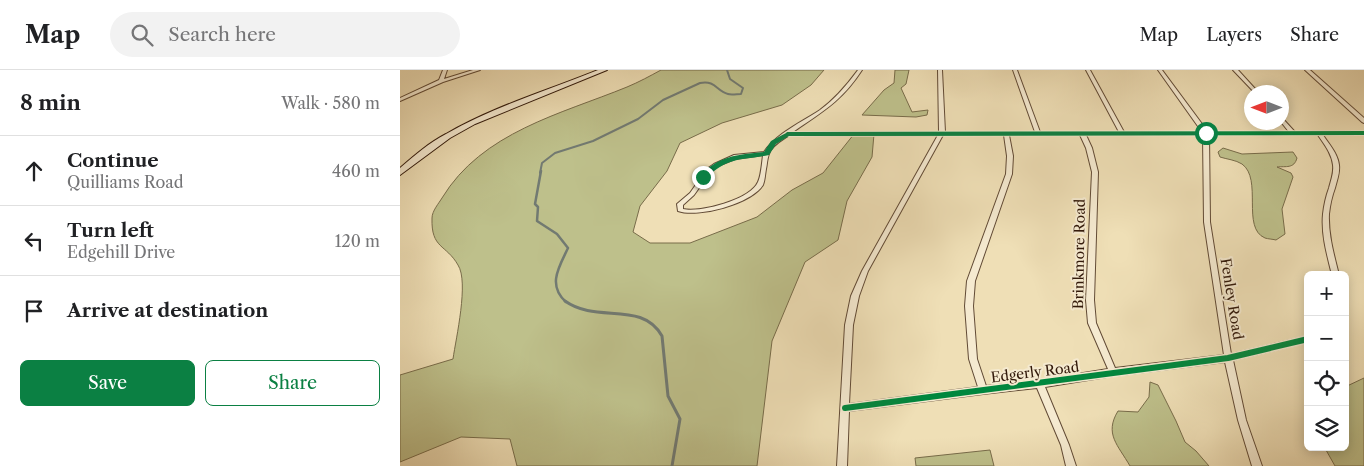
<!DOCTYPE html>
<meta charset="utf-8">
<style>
body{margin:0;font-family:"Libre Caslon Text",serif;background:#f2f2f2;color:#202124}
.controls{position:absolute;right:15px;bottom:15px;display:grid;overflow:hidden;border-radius:8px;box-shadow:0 2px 12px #0003}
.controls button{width:45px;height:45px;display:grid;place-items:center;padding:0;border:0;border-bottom:1px solid #e0e0e0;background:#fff;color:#202124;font:25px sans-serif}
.compass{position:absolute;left:844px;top:15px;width:45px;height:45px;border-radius:50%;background:#fff;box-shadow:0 2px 12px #0003;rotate:270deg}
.stop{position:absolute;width:15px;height:15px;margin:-11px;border:4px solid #0b8043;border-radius:50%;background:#fff}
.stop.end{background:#0b8043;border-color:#fff;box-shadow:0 1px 5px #0008}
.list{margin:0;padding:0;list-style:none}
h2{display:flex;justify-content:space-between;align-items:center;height:65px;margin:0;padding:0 20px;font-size:21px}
h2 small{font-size:16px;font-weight:400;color:#757577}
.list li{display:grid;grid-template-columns:32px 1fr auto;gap:15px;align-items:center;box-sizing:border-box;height:70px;padding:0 20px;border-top:1px solid #e0e0e0}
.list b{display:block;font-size:19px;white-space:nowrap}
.list p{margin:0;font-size:16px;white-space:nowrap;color:#757577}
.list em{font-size:16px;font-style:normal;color:#757577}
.actions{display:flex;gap:10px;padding:15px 20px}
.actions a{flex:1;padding:11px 0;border:1px solid #0b8043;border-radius:8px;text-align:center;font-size:18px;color:#0b8043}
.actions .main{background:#0b8043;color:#fff}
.icon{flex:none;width:28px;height:28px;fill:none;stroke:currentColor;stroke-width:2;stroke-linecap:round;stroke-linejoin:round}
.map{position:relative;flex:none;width:964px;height:396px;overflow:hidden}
header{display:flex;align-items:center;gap:30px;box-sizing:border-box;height:70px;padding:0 25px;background:#fff;border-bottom:1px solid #e0e0e0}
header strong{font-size:24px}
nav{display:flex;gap:28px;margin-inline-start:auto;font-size:18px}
.search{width:350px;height:45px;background:#f2f2f2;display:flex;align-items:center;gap:12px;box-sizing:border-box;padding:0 18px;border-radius:28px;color:#757577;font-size:19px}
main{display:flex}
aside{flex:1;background:#fff}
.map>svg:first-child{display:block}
</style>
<header>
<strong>Map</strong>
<div class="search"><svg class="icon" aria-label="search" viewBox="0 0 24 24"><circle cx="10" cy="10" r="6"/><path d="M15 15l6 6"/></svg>Search here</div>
<nav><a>Map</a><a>Layers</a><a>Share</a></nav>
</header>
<main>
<aside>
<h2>8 min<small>Walk · 580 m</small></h2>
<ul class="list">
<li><svg class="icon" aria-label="ahead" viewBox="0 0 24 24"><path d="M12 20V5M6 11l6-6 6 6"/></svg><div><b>Continue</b><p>Quilliams Road</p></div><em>460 m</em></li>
<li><svg class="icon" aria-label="left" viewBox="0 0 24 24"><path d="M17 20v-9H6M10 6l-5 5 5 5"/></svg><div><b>Turn left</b><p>Edgehill Drive</p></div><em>120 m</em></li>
<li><svg class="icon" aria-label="arrive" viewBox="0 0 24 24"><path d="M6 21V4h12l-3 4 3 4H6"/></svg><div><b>Arrive at destination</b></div></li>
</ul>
<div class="actions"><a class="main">Save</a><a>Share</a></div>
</aside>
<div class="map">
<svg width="964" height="396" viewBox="0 0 964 396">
<rect width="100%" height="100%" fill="#efdfb6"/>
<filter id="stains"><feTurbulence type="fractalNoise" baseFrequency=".004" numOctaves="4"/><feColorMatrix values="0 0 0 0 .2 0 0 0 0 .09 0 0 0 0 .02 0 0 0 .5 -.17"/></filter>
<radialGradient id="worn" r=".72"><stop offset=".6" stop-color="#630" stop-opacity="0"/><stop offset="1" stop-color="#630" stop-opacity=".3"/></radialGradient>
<!-- green -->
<path fill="#bec08b" stroke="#786c4a" d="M261,0H424L411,15L382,35L322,53L280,73L267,101L240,136L233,162L250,173H290L357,147L392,120L423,103L454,64H474L472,87L447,131L438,170L405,192L372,271L357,396H117L110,369L61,367L0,392V305L53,289C56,268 69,212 58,195C46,174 31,179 32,148C32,141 39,133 42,128C82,62 161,44 227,17C239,12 250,6 261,0Z
M495,0H509L506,14L501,18L512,42L528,40L527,45L516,47L462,45L484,20L494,13Z
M823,78L842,84L893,82L897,88C894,99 886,96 877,97L891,103L893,107L882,139L885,164L876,170C872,169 868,169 865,168C841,158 863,109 842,94C836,90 826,89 820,87L818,82Z
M964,308V396H935L926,380L927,377H945V317Z
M750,312L758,315L776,351L785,372L796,381L809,396H730C718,375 704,364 718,341L738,342L749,327Z
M590,380L594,396H516L515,388Z"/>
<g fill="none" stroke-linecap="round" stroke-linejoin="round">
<!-- stream-far2 -->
<path stroke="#727a72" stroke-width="2" d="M140,103L142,93L155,83L193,71L238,49L263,30L300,13C316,10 316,21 328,24C331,25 337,24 341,24L343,18L330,9L327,0"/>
<!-- stream-far1 -->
<path stroke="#727a72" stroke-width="2.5" d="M141,101L135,134L138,137L137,151L157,164L168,178C159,197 147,215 166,232"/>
<!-- stream -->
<path stroke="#727a72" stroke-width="3" d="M165,231C197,254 242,230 262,266L268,326L280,349L272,396"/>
<!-- street casing -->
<g stroke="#614a35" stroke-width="2">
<path id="street" d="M43,0H47L44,9L73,0H80L43,12L0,31V28L39,10Z
M458,0H462C442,31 422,42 393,62H539L538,0H542L545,62H635L613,0H617L640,62H719L686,0H690L724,62H802L758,0H762L808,62H889L881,52L882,49L884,50L895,62L964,61V65H923C929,74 938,84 939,95C940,103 937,110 935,118C932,126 930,135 929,144C928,164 934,185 939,205H932C927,185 921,164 923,144C924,135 926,126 929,118C931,110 934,103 933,95C932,84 924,74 918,65H809L810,152L831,284L908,266V272L833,290L846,350L862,396H852L838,350L825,292L713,306L645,317L669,375L676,396H666L661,375L637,318L583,324L449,341L447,396H437L445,255L451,226L462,201L538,65L388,66C382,70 371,76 369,84C367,89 367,95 366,99C365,104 365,110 363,115C351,134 298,148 278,141L277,134L290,123L307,99L314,94L334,85L364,82C377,63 402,52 420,40C435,29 447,15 458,0ZM543,65H604L607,86L606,104L567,211L565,236L569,289L578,317L449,334L453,255L459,226L468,201ZM609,65H680L686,78L692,102L686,230L688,253L708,299L640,310L586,316L577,289L573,236L575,211L612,104L613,86ZM686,65H803L804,152L824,285L715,298L696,253L694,230L698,102L692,78ZM363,85C362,93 361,106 358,112C350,130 300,143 283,139V135L294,125L311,101L318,96L335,89Z
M833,0H838L858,22H854Z
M905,0H910L964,48V53L962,52Z"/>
</g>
<!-- secondary casing -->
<g stroke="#32190a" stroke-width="2">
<path id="secondary" d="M198,0H207L75,54L50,68L0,105V98C15,85 29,73 46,64C94,36 147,21 198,0Z"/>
</g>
<!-- street -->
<use href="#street" fill="#f5ead0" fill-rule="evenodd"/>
<!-- secondary -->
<use href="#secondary" fill="#f5ead0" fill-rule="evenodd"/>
<!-- cycleway-far1 casing -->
<g stroke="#f5ead0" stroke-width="6">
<path id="cycleway-far1" d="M388,64L964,63"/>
</g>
<!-- cycleway casing -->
<g stroke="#f5ead0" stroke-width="9">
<path id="cycleway" d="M445,338L828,288L908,269"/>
</g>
<!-- cycleway-far1 -->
<use href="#cycleway-far1" stroke="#00873e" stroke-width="4"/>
<!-- cycleway -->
<use href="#cycleway" stroke="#00873e" stroke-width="6"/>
</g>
<!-- route -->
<path fill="#0b8043" d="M806,62L809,63L808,65L389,66L376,74L369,85C338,91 329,86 305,109L299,107C319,85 337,85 364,82L371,71L388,62Z"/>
<g text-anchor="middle" stroke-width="4" stroke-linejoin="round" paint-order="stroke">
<!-- street labels -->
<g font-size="14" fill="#32190a" stroke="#f5ead0">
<text transform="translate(679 184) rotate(-89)" y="5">Brinkmore Road</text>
<text transform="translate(832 229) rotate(81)" y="5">Fenley Road</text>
<text transform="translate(635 302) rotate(-7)" y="5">Edgerly Road</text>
</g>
</g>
<rect width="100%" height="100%" filter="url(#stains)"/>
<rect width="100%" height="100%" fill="url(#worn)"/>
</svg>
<div class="controls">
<button>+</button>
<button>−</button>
<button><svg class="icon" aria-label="locate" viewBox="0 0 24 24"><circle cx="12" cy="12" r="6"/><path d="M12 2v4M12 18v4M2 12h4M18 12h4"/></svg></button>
<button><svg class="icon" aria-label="layers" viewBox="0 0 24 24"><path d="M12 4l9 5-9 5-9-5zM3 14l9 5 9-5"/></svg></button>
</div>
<svg class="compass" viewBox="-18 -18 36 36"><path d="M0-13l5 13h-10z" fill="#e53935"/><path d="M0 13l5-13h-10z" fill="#757577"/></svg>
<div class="stop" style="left:806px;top:63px"></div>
<div class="stop end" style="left:303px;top:107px"></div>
</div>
</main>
